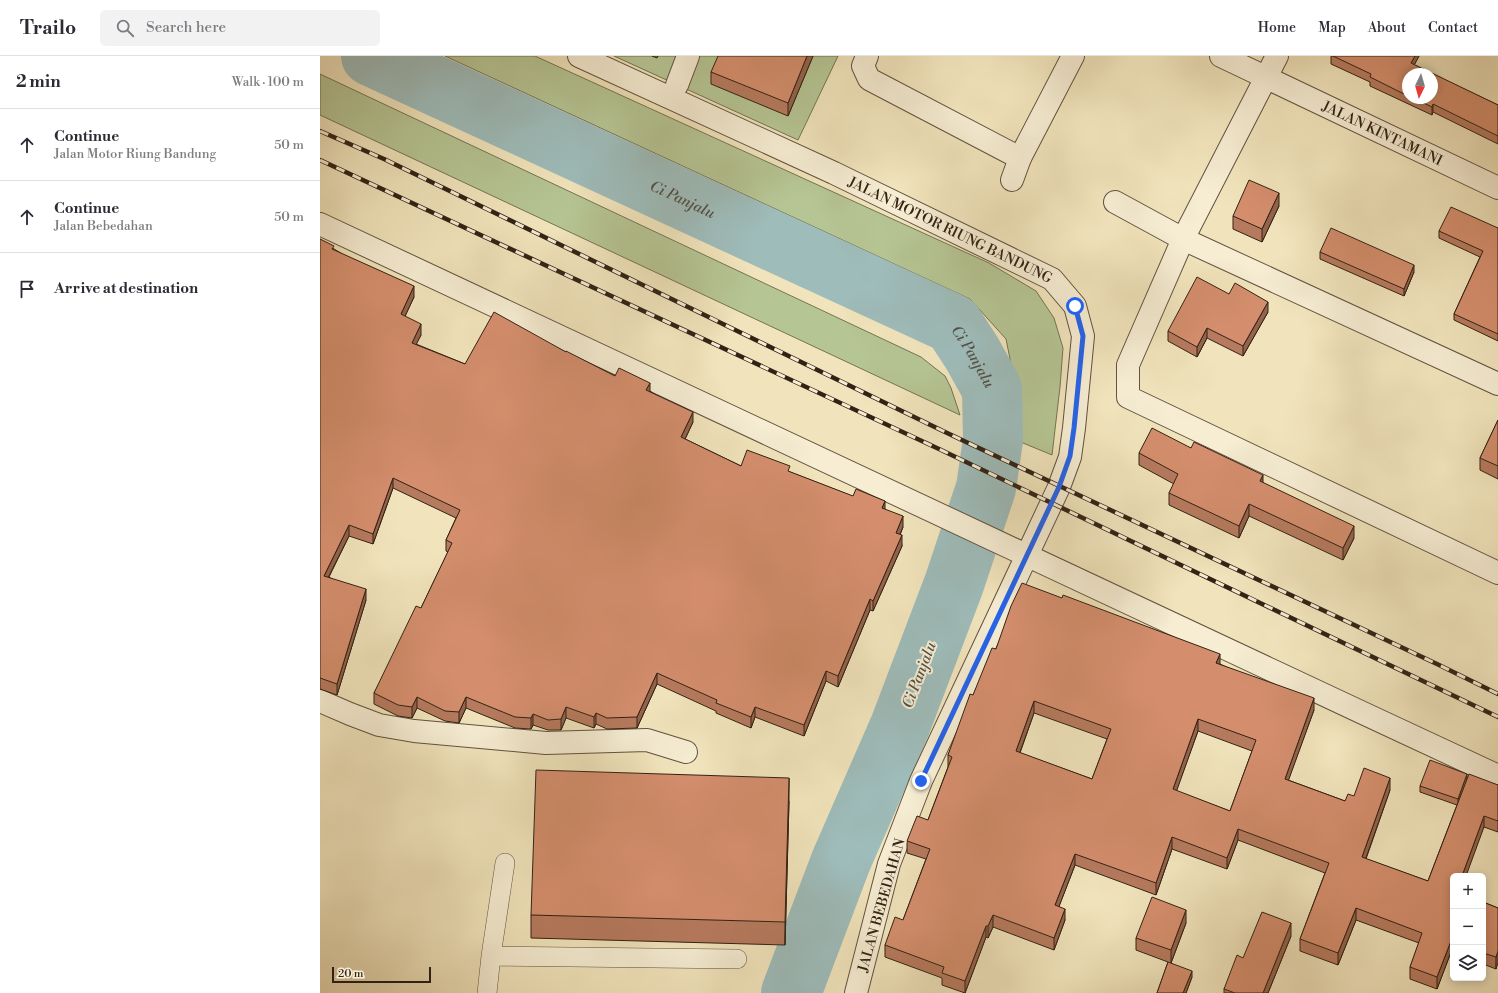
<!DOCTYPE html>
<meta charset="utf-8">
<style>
body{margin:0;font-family:"Libre Bodoni",serif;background:#f2f2f3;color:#2b2b33}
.controls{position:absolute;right:12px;bottom:12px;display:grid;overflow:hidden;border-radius:6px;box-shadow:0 2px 10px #0003}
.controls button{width:36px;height:36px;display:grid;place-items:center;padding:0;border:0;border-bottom:1px solid #e1e1e2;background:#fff;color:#2b2b33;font:20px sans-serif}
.compass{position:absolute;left:1082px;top:12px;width:36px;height:36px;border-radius:50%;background:#fff;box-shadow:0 2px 10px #0003;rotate:185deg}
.scale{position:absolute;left:12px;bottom:10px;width:99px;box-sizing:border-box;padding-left:4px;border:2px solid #322215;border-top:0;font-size:11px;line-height:14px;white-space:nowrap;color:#322215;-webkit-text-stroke:3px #f6edd3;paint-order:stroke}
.stop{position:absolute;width:12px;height:12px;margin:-9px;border:3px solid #2563eb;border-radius:50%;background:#fff}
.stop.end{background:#2563eb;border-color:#fff;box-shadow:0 1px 4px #0008}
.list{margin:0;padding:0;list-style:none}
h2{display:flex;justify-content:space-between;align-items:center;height:52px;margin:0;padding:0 16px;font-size:17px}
h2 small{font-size:13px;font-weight:400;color:#7c7c81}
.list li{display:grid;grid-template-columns:26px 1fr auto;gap:12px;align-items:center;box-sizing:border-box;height:72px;padding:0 16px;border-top:1px solid #e1e1e2}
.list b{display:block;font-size:15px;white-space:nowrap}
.list p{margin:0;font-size:13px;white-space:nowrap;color:#7c7c81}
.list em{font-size:13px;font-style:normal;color:#7c7c81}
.icon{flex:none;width:22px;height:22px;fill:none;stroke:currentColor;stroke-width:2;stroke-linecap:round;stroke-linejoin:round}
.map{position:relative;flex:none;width:1178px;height:937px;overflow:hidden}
header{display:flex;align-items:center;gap:24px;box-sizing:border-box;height:56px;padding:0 20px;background:#fff;border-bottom:1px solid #e1e1e2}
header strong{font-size:19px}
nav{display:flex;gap:22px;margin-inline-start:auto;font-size:14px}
.search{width:280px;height:36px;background:#f2f2f3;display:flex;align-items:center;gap:10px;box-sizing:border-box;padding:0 14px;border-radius:6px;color:#7c7c81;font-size:15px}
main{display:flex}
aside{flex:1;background:#fff}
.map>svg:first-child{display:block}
</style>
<header>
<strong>Trailo</strong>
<div class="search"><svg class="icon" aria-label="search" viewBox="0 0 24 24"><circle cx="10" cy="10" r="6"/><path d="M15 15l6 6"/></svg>Search here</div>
<nav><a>Home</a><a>Map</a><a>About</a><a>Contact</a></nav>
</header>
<main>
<aside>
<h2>2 min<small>Walk · 100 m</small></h2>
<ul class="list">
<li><svg class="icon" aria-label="ahead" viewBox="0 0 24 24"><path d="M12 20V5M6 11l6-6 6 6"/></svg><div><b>Continue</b><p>Jalan Motor Riung Bandung</p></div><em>50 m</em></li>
<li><svg class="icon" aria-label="ahead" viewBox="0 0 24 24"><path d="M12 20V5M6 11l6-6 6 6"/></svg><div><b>Continue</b><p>Jalan Bebedahan</p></div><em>50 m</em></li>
<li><svg class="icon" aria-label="arrive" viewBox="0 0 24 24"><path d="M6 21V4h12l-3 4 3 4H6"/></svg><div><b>Arrive at destination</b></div></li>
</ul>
</aside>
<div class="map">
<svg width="1178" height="937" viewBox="0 0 1178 937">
<rect width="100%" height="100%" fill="#f1e4bc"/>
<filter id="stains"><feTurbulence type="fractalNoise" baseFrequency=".005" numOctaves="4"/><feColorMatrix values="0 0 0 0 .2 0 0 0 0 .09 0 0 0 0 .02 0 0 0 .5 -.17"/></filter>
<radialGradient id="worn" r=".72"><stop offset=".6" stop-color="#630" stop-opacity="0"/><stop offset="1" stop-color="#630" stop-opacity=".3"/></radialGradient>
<!-- green -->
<path fill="#b6c594" stroke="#747454" d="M125,0H215L669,207L716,235L734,262L743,292L740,331L732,399L686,380L693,334L691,308L686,283L650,243Z
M294,0H518L478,84Z
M0,18L601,301L625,320L631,332L640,359L0,59Z"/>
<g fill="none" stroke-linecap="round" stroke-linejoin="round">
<!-- river -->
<path stroke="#9ebcba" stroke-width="60" id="s1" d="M51,0L633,268L652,297L672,333L673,384L666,432L634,528L580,670L521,805L471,937"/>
<!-- service casing -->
<g stroke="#62523f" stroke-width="20">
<path id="service" d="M171,900L417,903
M167,937L171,900L185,807"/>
</g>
<!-- minor casing -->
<g stroke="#62523f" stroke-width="24">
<g id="minor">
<path id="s2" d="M259,0L514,117L732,223L755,250L763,280L754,372L750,401L739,431L601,725L569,808L536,937"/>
<path d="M547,0L543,10L549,23L700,102"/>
<path id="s3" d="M901,0L1178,132"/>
<path d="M957,0L863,183L808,309V341L1178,517"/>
<path d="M357,29L368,0"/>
<path d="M692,124L700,102L753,0"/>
<path d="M795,146L863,183L1178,328"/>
<path d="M0,168C393,352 785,537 1178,720"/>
<path d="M0,645L30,658L59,669L94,675L226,687L327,684L366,696"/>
</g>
</g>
<!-- service -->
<use href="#service" stroke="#f6edd3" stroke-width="19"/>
<!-- minor -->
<use href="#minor" stroke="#f6edd3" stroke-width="22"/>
<!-- rail casing -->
<g stroke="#322215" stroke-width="4.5">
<path id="rail" d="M0,75L64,103L625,376L1117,608L1178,638
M0,104L619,393L1178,661"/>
</g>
<!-- rail -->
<use href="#rail" stroke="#f6edd3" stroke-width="3" stroke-dasharray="9" stroke-linecap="butt"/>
</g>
<!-- wall -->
<path fill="#b67a5e" stroke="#322215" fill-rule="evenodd" d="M332,0H338L337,2Z
M493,0L468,60L391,28V16Z
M1011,0H1099L1094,9L1178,49V88L1113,56L1112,59L1050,30V26L1011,8ZM1088,18L1112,42H1088Z
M959,150L942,186L913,173V160Z
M1178,172V285L1134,264V258L1160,201L1119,182V175Z
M0,183L14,193L94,241L85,260L101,279L96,288L145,308L246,296L295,320L330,335L373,366L365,383L421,410L470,416L565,453L583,471L580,479L582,490L553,555L550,554L518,631L506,625L484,680L435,661L431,672L396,657V655L337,628L317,672L287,673L276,668L274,672L246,662L241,674H228L213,669L211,673L195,672L146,652L139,667L125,665L97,652L92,662L78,660L54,648V637L101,552L128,496L126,495V484L136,462L73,432L53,488L29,480L9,521L46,544L17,639L0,633Z
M1000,196L1094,216L1084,240L1000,203Z
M909,238L948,256L923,300L887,282L877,301L848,285V275Z
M1178,364V423L1160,414V402Z
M871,392L943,427L1034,482L1023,504L929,460L919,482L849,449V437L854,428L819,409V397Z
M676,593L900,608L994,654L968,724L1025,745L1034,740L1070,734L1046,803L1108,825L1137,749L1100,736V730L1147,721L1178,729V776L1164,771L1133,820V897L1131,896L1117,933L1090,923V911L1099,887L1036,864L1018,909L980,895V883L1005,817L918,784L907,813L852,793L836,839L755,809L739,850L745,864L734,894L673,871L668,882L666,881L645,937L622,929V922L565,901V889L583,864L606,803L587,797V785L608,764L628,711V699L653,639ZM714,657L787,683L772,723L700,697ZM878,675L932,695L910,755L856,735Z
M469,745L465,889L211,882V859Z
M1163,846L1178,852L1176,913L1163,908Z
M866,867L851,907L872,921L866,937H837L848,906L816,894V882Z
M971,880L948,937H904V933L923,902Z"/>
<!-- shaded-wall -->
<path fill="#94634c" stroke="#322215" d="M487,0H493L468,60V47Z
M1095,0H1099L1091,15V7Z
M1113,48V56L1112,59V51Z
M959,137V150L942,186V173Z
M1094,209V216L1084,240V233Z
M94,230V241L81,269V258Z
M948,246V256L923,300V290Z
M101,268V279L92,297V287Z
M887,272V282L877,301V291Z
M330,327V338L326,334Z
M373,356V366L361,392V381Z
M943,419V431L940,425Z
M73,422V432L53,488V478Z
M565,445V456L562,452Z
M929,448V460L919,482V470Z
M583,460V471L576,488V477Z
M29,469V480L4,530V520Z
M1034,470V482L1023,504V492Z
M582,479V490L553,555V545Z
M46,533V544L17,639V628Z
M550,543V554L518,631V620Z
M900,598V609L896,607Z
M506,615V625L484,680V669Z
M337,617V628L317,672V661Z
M97,641V652L92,662V651Z
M146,641V652L139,667V656Z
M994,642V654L965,734V723Z
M714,645V657L696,707V695Z
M246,651V662L241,674V663Z
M435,651V661L431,672V661Z
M276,657V668L274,672V661Z
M213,658V669L211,673V662Z
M878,663V675L853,745V733Z
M1147,718V725L1138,750V743Z
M469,722V745L465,889V866Z
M1070,722V734L1042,813V801Z
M1164,760V771L1146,820H1142Z
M918,773V784L907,813V802Z
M852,781V793L836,839V827Z
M755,798V809L735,861V849Z
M1036,852V864L1018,909V897Z
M745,853V864L734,894V882Z
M866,854V867L851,907V894Z
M673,859V871L668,882V870Z
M971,867V880L948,937H943Z
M666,870V881L645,937V925Z
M1131,885V896L1117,933V921Z
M1178,895V907L1176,913V901Z
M872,915V921L866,937H863Z"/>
<!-- building -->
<path fill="#d48e6d" stroke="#322215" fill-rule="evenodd" d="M398,0H487L468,47L391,16Z
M1013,0H1095L1091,7L1178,49V80L1113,48L1112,51L1093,42H1112V18H1088V40L1050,21L1051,18Z
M929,124L959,137L942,173L913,160Z
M1131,151L1178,172V278L1134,258L1163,195L1119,175Z
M1011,172L1094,209L1084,233L1000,196Z
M0,183L14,190L12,193L94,230L81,258L101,268L92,287L145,308L174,256L246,296V295L295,320L299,312L330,327L326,334L373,356L361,381L421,410L427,394L470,410L468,415L533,440L536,433L565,445L562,452L583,460L576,477L582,479L553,545L550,543L518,620L506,615L484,669L435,651L431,661L396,647L397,644L337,617L317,661L287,662L276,657L274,661L246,651L241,663L228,664L213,658L211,662L195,661L146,641L139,656L125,655L97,641L92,651L78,649L54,637L96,550L101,552L132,487L126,484L140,454L73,422L53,478L29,469L4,520L46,533L17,628L0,622Z
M877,221L909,238L915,227L948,246L923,290L887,272L877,291L848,275Z
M1178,364V410L1160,402Z
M832,372L871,392L874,386L943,419L940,425L1034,470L1023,492L929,448L919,470L849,437L858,418L819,397Z
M702,527L742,542L743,539L900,598L896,607L994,642L965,723L1025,745L1028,738L1034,740L1044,712L1070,722L1042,801L1108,825L1149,718L1178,729V765L1164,760L1142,820H1133V886L1131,885L1117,921L1090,911L1102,877L1036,852L1018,897L980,883L1009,807L918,773L907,802L852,781L836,827L755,798L735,849L745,853L734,882L673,859L668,870H666L645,925L622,917L624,911L565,889L575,861L583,864L610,793L587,785L597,760L608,764L632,701L628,699L649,641L650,638L653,639L672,592L676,593L691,550ZM714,645L791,673L772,723L696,695ZM878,663L936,684L910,755L853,733Z
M1110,704L1147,718L1138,743L1100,730Z
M216,714L469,722L465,866L211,859Z
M832,841L866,854L851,894L816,882Z
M1163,846L1178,852V895L1176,901L1163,897Z
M942,856L971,867L943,937H915L904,933L917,899L923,902Z
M848,906L872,915L863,937H837Z"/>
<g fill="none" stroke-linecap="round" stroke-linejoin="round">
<!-- route -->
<path stroke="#2563eb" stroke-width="5" d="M601,725L739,431L750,400L754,372L763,280L755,250"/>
</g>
<g text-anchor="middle" stroke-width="4" stroke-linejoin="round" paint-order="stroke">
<!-- street labels -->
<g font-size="14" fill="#322215" stroke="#f6edd3">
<text dy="5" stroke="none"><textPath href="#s3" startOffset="179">JALAN KINTAMANI</textPath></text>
<text dy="5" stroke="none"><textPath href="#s2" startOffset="410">JALAN MOTOR RIUNG BANDUNG</textPath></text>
<text transform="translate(561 849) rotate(-74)" y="5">JALAN BEBEDAHAN</text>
</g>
<!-- water labels -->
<g font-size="15" font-style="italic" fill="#525047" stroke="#f6edd3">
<text dy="5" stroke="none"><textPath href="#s1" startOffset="343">Ci Panjalu</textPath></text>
<text dy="5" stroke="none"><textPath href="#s1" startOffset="679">Ci Panjalu</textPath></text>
<text transform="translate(599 619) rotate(-69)" y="5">Ci Panjalu</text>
</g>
</g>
<rect width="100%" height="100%" filter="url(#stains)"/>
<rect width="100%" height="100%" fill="url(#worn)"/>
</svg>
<div class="controls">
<button>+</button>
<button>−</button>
<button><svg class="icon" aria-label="layers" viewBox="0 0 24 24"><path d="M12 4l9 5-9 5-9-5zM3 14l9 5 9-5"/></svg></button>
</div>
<svg class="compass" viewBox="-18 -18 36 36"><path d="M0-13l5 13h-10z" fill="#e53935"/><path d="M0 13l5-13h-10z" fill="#7c7c81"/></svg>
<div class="scale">20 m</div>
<div class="stop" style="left:755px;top:250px"></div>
<div class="stop end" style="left:601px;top:725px"></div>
</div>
</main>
